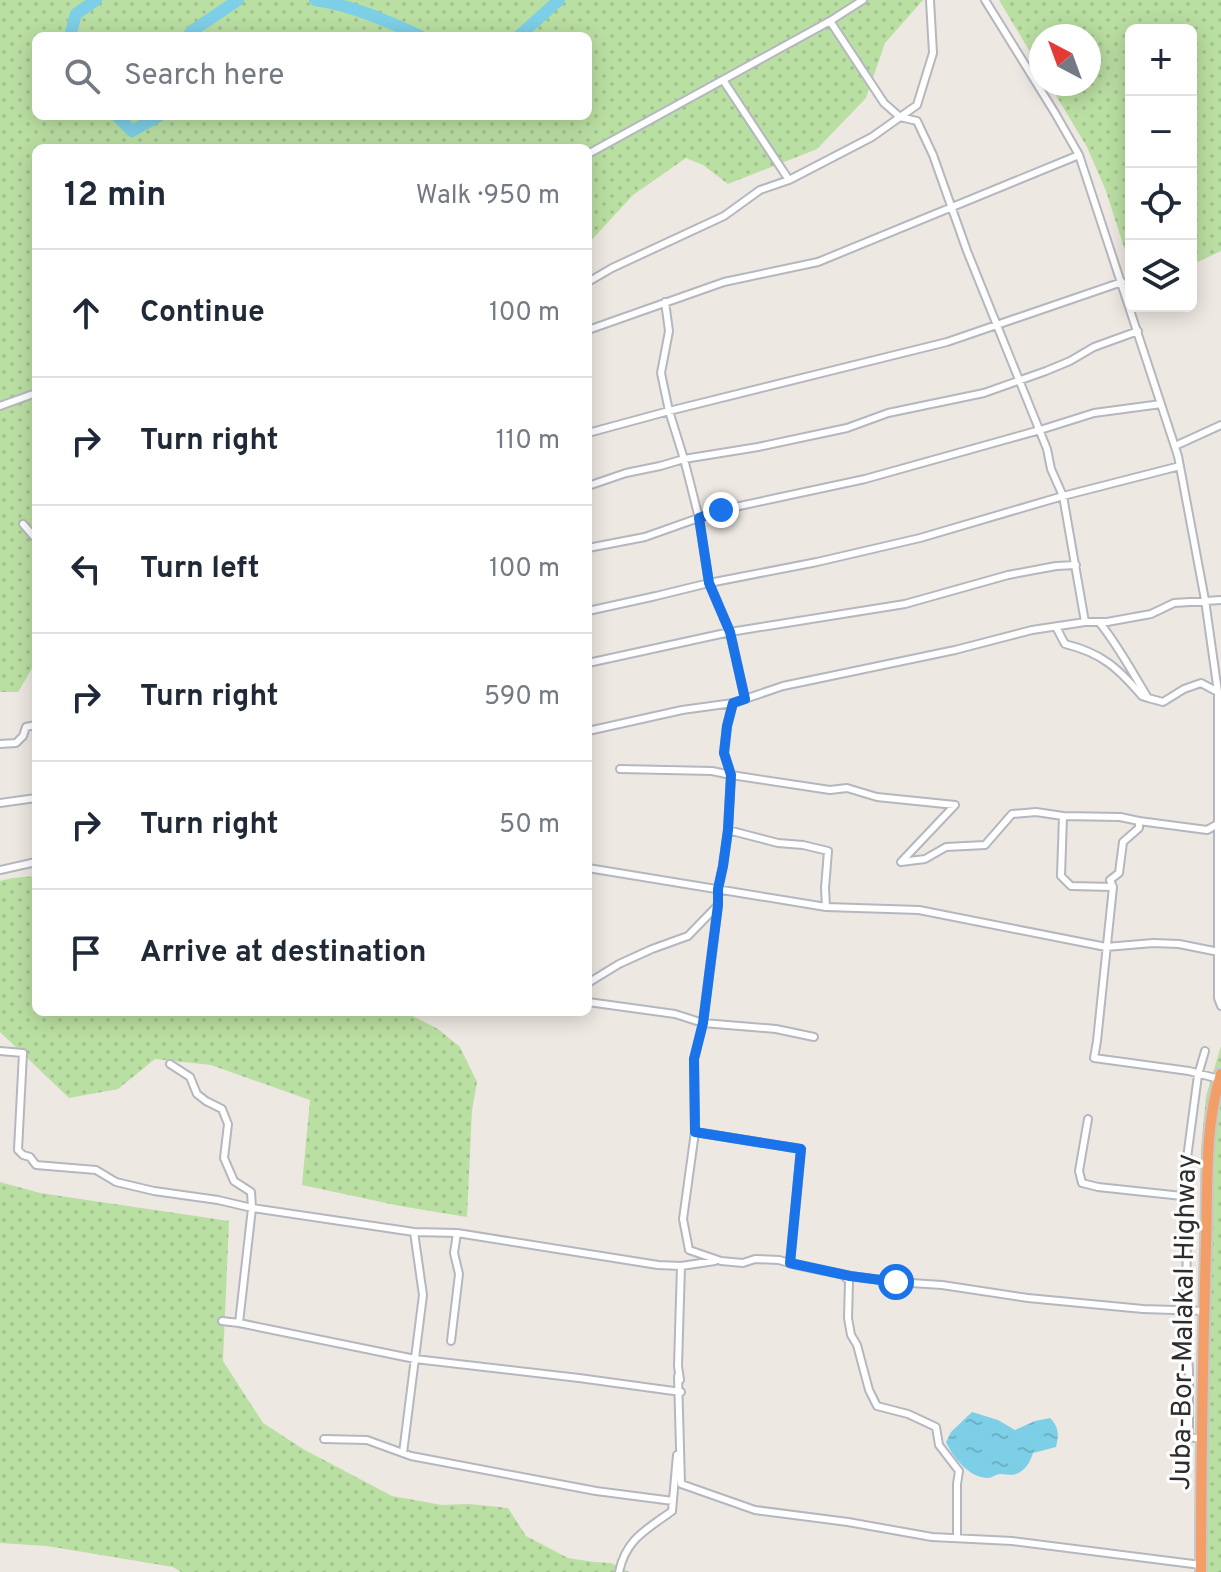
<!DOCTYPE html>
<meta charset="utf-8">
<style>
body{margin:0;font-family:Overpass,sans-serif;background:#f6f6f7;color:#1f2937}
.controls{position:absolute;right:24px;top:24px;display:grid;overflow:hidden;border-radius:12px;box-shadow:0 4px 20px #0003}
.controls button{width:72px;height:72px;display:grid;place-items:center;padding:0;border:0;border-bottom:2px solid #e0e1e3;background:#fff;color:#1f2937;font:40px sans-serif}
.compass{position:absolute;left:1029px;top:24px;width:72px;height:72px;border-radius:50%;background:#fff;box-shadow:0 4px 20px #0003;rotate:319deg}
.stop{position:absolute;width:24px;height:24px;margin:-18px;border:6px solid #1a73e8;border-radius:50%;background:#fff}
.stop.end{background:#1a73e8;border-color:#fff;box-shadow:0 2px 8px #0008}
.list{margin:0;padding:0;list-style:none}
h2{display:flex;justify-content:space-between;align-items:center;height:104px;margin:0;padding:0 32px;font-size:34px}
h2 small{font-size:26px;font-weight:400;color:#747a83}
.list li{display:grid;grid-template-columns:52px 1fr auto;gap:24px;align-items:center;box-sizing:border-box;height:128px;padding:0 32px;border-top:2px solid #e0e1e3}
.list b{display:block;font-size:30px;white-space:nowrap}
.list em{font-size:26px;font-style:normal;color:#747a83}
.icon{flex:none;width:44px;height:44px;fill:none;stroke:currentColor;stroke-width:2;stroke-linecap:round;stroke-linejoin:round}
.map{position:relative;flex:none;width:1221px;height:1572px;overflow:hidden}
.search{position:absolute;background:#fff;box-shadow:0 4px 20px #0003;left:32px;top:32px;width:560px;height:88px;display:flex;align-items:center;gap:20px;box-sizing:border-box;padding:0 28px;border-radius:12px;color:#747a83;font-size:30px}
.panel{position:absolute;background:#fff;box-shadow:0 4px 20px #0003;left:32px;top:144px;width:560px;height:872px;border-radius:12px}
.map>svg:first-child{display:block}
</style>
<div class="map">
<svg width="1221" height="1572" viewBox="0 0 1221 1572">
<defs>
<pattern id="grass-dots" width="8" height="8" patternUnits="userSpaceOnUse" patternTransform="scale(2)"><rect width="8" height="8" fill="#badfa2"/><path d="M2 2h.1M6 6h.1" fill="none" stroke="#a0c08c" stroke-width="1.8" stroke-linecap="round"/></pattern>
<pattern id="water-ripples" width="26" height="14" patternUnits="userSpaceOnUse" patternTransform="scale(2)"><rect width="26" height="14" fill="#7dcfe7"/><path d="M2 4q2-2 4 0t4 0M15 11q2-2 4 0t4 0" fill="none" stroke="#6cb2c6"/></pattern>
</defs>
<rect width="100%" height="100%" fill="#ede8e1"/>
<!-- grass -->
<path fill="url(#grass-dots)" fill-rule="evenodd" d="M0,0H923L885,43L866,98L817,149L728,184L703,165L686,158L633,195L588,244V148H36V662L18,692H0ZM36,36H588V116H36Z
M999,0H1221V251L1191,265V30H1131V269L1106,191L1087,147L1049,84H1089V36H1041V70Z
M36,876V1012H405L438,1029L460,1047L477,1082L472,1110L467,1217L400,1206L302,1185L310,1100L211,1065L155,1059L118,1089L69,1098L0,1032V881L12,878Z
M1221,1046V1572H1195L1201,1149L1206,1096Z
M0,1182L40,1193L229,1221L223,1361L263,1423L303,1449L392,1496L442,1505L469,1504L508,1508L526,1536L568,1558L594,1562L611,1563L629,1572H181L173,1567L47,1546L0,1543Z"/>
<!-- water -->
<path fill="url(#water-ripples)" d="M972,1412L998,1420L1015,1430L1035,1421L1050,1418C1059,1427 1059,1435 1056,1447L1033,1453C1030,1463 1024,1473 1012,1475C1008,1475 1004,1474 1000,1474C996,1474 992,1478 988,1478C969,1478 953,1457 946,1442L951,1432Z"/>
<g fill="none" stroke-linecap="round" stroke-linejoin="round">
<!-- river -->
<path stroke="#7dcfe7" stroke-width="12" d="M315,0C351,5 387,21 420,36
M70,36L76,14L96,0
M188,36L192,31L238,0
M519,36L559,0
M117,116L132,131L159,116"/>
<!-- street casing -->
<g stroke="#b4b7bf" stroke-width="10">
<path id="street" d="M985,0L1055,113L1079,155L1178,456L1205,600L1218,692V998L1221,1006
M830,21L884,103L900,117L917,121L933,155L967,251L1047,449L1051,469L1063,496L1085,622H1107L1151,614L1174,603L1221,600
M723,80L789,180
M588,154L830,21L863,0
M588,282L612,268L724,216L760,190L789,180L872,137L917,105L933,53L930,0
M665,302L669,331L661,373L669,411L684,459L699,518L709,583L730,632L745,699
M588,330L724,282L818,262L1079,155
M0,406L36,393
M588,433L669,411L947,342L1122,282
M1175,446L1221,425
M588,486L626,473L660,466L684,459L758,447L847,428L888,413L984,393L1046,371L1070,361L1094,347L1138,331
M23,524L36,539
M588,548L645,537L721,510L865,479L1040,430L1094,413L1161,404
M588,611L656,596L709,583L817,562L920,538L1063,496L1180,466
M1099,622C1118,645 1132,672 1148,698L1163,702L1184,689L1201,683L1218,692
M1056,627L1065,644C1102,653 1118,668 1142,696L1148,698
M588,663L730,632L905,604L1008,575L1056,566L1076,565
M733,703L727,726L724,753L731,775L728,830L723,866L718,889V905L703,1023L694,1059L695,1132L683,1219L689,1250L721,1261L743,1263L755,1259L779,1260L796,1265L850,1276L896,1282L942,1285L1028,1298L1143,1309L1204,1311
M588,731L682,710L733,703L783,686L955,650L1032,630L1085,622
M0,744L16,743L23,736L26,727L36,725
M620,769L712,771L731,775L830,790L847,788L877,797L955,805L901,862L925,859L946,847L985,845L1012,814L1036,812L1063,816L1061,876L1071,886L1113,887L1110,880L1119,873L1123,842L1139,828V821L1207,830L1218,824
M0,803L36,798
M1063,816L1120,817L1139,821
M728,830L778,843L803,845L828,851L825,888L826,907L919,910L1106,947L1153,943L1179,944L1219,952
M588,868L826,907
M0,870L36,862
M1113,887L1097,1041L1094,1058L1189,1071L1219,1079
M588,983L619,964L652,949L688,936L718,905
M588,1002L675,1014L703,1023L776,1029L814,1037
M0,1051L23,1053L18,1150L23,1155L30,1157L36,1165L96,1170L116,1182L154,1191L218,1200L252,1208L414,1232L457,1233L658,1265L681,1266
M170,1064L190,1077L197,1094L206,1101L222,1109L228,1124L224,1158L234,1181L251,1192L252,1208L239,1323L415,1359L579,1378L681,1392
M1088,1119L1079,1171L1082,1183L1098,1187L1182,1196
M695,1132L801,1149L790,1263
M844,1276L849,1281L848,1318L851,1335L857,1345L869,1390L877,1406L908,1414L936,1427L939,1445L959,1471L957,1484V1538
M222,1321L239,1323
M451,1341L459,1274L454,1253L457,1233
M678,1376L681,1484L755,1510L848,1522L932,1537L1012,1541L1201,1565
M680,1380L678,1366L681,1266L715,1261
M324,1439L367,1440L411,1456L596,1491L673,1501
M1202,1439L1189,1437V1370L1186,1333L1187,1208L1182,1196L1198,1075L1205,1051
M403,1453L423,1295L414,1232
M619,1572C626,1539 646,1530 672,1511L677,1455"/>
</g>
<!-- highway casing -->
<g stroke="#c8c8c8" stroke-width="14">
<path id="highway" d="M1201,1572C1201,1463 1203,1353 1206,1244C1208,1188 1204,1127 1221,1074"/>
</g>
<!-- street -->
<use href="#street" stroke="#fff" stroke-width="6"/>
<!-- highway -->
<use href="#highway" stroke="#f39d67" stroke-width="10"/>
</g>
<g fill="none" stroke-linecap="round" stroke-linejoin="round">
<!-- route -->
<path stroke="#1a73e8" stroke-width="10" d="M721,510L699,518L709,583L730,632L745,699L733,703L727,726L724,753L731,775L728,830L723,866L718,889V905L703,1023L694,1059L695,1132L801,1149L790,1263L850,1276L896,1282"/>
</g>
<g text-anchor="middle" stroke-width="6" stroke-linejoin="round" paint-order="stroke">
<!-- street labels -->
<g font-size="28" fill="#2d2d2d" stroke="#fff">
<text transform="translate(1182 1322) rotate(-89)" y="10">Juba-Bor-Malakal Highway</text>
</g>
</g>
</svg>
<div class="controls">
<button>+</button>
<button>−</button>
<button><svg class="icon" aria-label="locate" viewBox="0 0 24 24"><circle cx="12" cy="12" r="6"/><path d="M12 2v4M12 18v4M2 12h4M18 12h4"/></svg></button>
<button><svg class="icon" aria-label="layers" viewBox="0 0 24 24"><path d="M12 4l9 5-9 5-9-5zM3 14l9 5 9-5"/></svg></button>
</div>
<svg class="compass" viewBox="-18 -18 36 36"><path d="M0-13l5 13h-10z" fill="#e53935"/><path d="M0 13l5-13h-10z" fill="#747a83"/></svg>
<div class="stop" style="left:896px;top:1282px"></div>
<div class="stop end" style="left:721px;top:510px"></div>
<div class="search"><svg class="icon" aria-label="search" viewBox="0 0 24 24"><circle cx="10" cy="10" r="6"/><path d="M15 15l6 6"/></svg>Search here</div>
<section class="panel">
<h2>12 min<small>Walk · 950 m</small></h2>
<ul class="list">
<li><svg class="icon" aria-label="ahead" viewBox="0 0 24 24"><path d="M12 20V5M6 11l6-6 6 6"/></svg><div><b>Continue</b></div><em>100 m</em></li>
<li><svg class="icon" aria-label="right" viewBox="0 0 24 24"><path d="M7 20v-9h11M14 6l5 5-5 5"/></svg><div><b>Turn right</b></div><em>110 m</em></li>
<li><svg class="icon" aria-label="left" viewBox="0 0 24 24"><path d="M17 20v-9H6M10 6l-5 5 5 5"/></svg><div><b>Turn left</b></div><em>100 m</em></li>
<li><svg class="icon" aria-label="right" viewBox="0 0 24 24"><path d="M7 20v-9h11M14 6l5 5-5 5"/></svg><div><b>Turn right</b></div><em>590 m</em></li>
<li><svg class="icon" aria-label="right" viewBox="0 0 24 24"><path d="M7 20v-9h11M14 6l5 5-5 5"/></svg><div><b>Turn right</b></div><em>50 m</em></li>
<li><svg class="icon" aria-label="arrive" viewBox="0 0 24 24"><path d="M6 21V4h12l-3 4 3 4H6"/></svg><div><b>Arrive at destination</b></div></li>
</ul>
</section>
</div>
